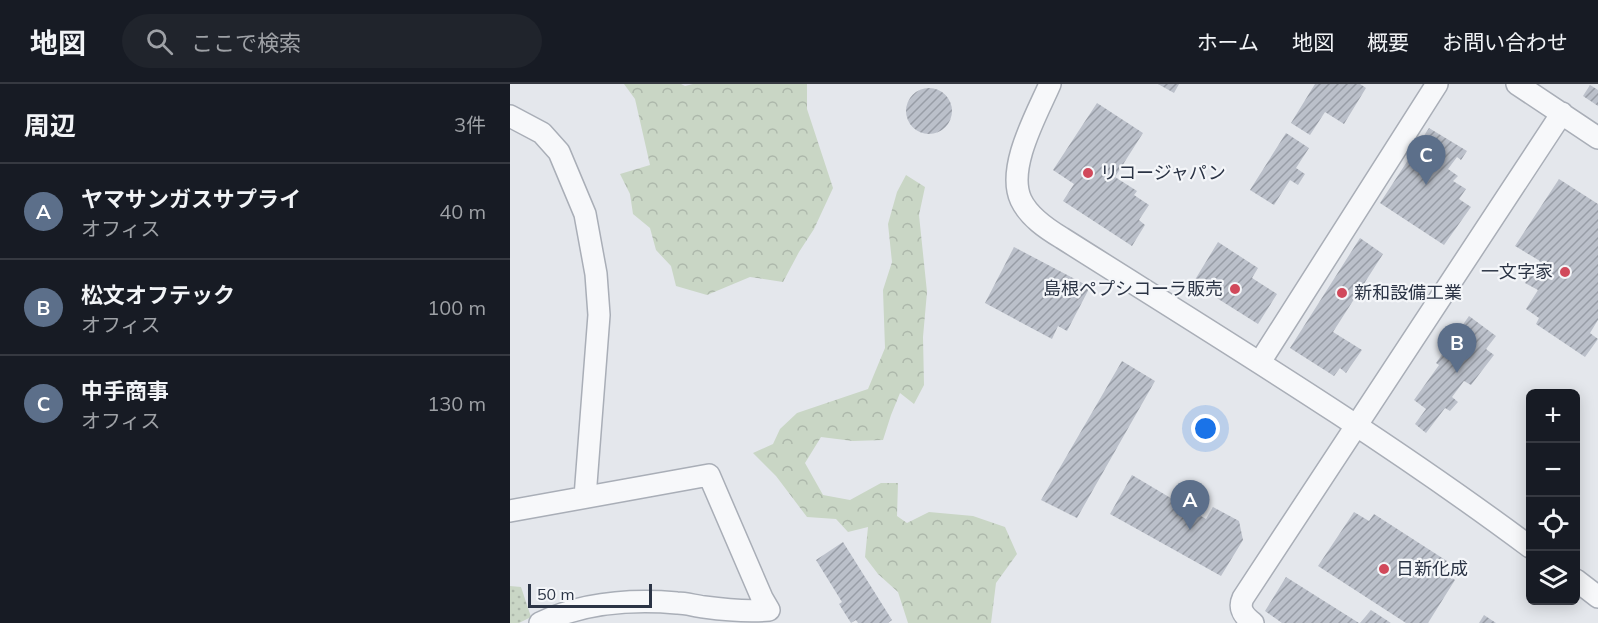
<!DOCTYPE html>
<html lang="ja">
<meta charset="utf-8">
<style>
body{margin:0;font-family:Mulish,"Noto Sans JP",sans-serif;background:#20242c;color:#f1f3f6}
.controls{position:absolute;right:18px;bottom:18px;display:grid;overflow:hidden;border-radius:9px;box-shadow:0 3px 15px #0003}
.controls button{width:54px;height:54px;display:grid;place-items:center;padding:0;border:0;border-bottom:2px solid #363941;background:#171b24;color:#f1f3f6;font:30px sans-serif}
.scale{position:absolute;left:18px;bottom:15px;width:124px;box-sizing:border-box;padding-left:6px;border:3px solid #2b3445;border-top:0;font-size:16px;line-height:21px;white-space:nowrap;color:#2b3445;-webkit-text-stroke:4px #f4f6f9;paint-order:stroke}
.you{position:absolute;left:696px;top:345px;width:21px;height:21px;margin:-15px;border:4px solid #fff;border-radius:50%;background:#1a73e8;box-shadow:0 0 0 9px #1a73e833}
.badge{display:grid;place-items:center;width:39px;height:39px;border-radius:50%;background:#0f766e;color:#fff;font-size:20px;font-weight:700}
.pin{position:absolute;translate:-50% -50px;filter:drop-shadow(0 2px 3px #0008)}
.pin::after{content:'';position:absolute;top:32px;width:21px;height:18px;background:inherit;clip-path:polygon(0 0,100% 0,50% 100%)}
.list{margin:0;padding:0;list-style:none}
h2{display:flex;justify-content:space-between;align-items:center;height:78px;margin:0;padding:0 24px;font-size:26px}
h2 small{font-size:20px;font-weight:400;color:#9ea1a6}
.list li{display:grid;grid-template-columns:39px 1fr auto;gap:18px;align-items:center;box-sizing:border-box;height:96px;padding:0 24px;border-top:2px solid #363941}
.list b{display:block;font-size:22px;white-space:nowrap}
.list p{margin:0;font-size:20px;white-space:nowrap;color:#9ea1a6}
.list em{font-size:20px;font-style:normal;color:#9ea1a6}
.icon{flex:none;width:33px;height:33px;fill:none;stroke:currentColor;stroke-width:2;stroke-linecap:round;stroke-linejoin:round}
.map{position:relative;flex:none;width:1088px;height:539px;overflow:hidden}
header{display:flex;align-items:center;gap:36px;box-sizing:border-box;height:84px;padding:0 30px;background:#171b24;border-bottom:2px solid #363941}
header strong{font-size:28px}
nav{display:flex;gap:33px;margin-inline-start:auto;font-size:21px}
.search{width:420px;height:54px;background:#20242c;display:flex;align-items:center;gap:15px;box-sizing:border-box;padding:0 21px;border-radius:33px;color:#9ea1a6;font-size:22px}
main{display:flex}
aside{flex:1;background:#171b24}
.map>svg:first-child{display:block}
</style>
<header>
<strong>地図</strong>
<div class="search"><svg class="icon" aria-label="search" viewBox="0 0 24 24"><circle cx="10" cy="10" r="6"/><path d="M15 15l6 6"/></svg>ここで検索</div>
<nav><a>ホーム</a><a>地図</a><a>概要</a><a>お問い合わせ</a></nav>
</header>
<main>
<aside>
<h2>周辺<small>3件</small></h2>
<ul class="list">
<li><span class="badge" style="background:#5c6f8a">A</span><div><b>ヤマサンガスサプライ</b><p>オフィス</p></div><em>40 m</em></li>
<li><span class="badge" style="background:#5c6f8a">B</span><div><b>松文オフテック</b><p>オフィス</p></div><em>100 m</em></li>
<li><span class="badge" style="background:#5c6f8a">C</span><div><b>中手商事</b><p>オフィス</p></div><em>130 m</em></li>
</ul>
</aside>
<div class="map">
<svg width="1088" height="539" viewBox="0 0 1088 539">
<defs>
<pattern id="grass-dots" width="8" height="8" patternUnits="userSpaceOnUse" patternTransform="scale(1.5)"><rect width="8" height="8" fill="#c9d6c5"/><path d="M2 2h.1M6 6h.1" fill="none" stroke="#adb8ab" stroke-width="1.8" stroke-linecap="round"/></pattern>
<pattern id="forest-crowns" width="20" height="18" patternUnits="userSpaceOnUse" patternTransform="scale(1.5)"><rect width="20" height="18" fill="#c9d6c5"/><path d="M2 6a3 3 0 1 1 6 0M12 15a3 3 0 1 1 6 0" fill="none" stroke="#adb8ab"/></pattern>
<pattern id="building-hatch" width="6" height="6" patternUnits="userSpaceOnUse" patternTransform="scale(1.5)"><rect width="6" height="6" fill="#bbc0ca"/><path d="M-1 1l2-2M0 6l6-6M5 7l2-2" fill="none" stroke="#989da6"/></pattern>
</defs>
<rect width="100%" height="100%" fill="#e4e7ec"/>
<!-- grass -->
<path fill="url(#grass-dots)" d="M0,502L11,503L21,533L9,539H0Z"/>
<!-- forest -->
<path fill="url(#forest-crowns)" d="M114,0H171L175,2L183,0H297V25L323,104L304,145L289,168L273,198L240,193L197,211L166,202L161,182L146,166L140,144L123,130L120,110L110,90L140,81L125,15Z
M396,91L415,103L409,131L417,208L413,253L414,301L404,320L390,309L381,331L373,356L343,357L311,353L295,379L313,411L340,416L371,399H388L387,432L397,439L419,428L463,432L495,443L507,470L486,499L481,539H398L388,508L368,490L355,473L358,443L338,448L326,435L297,433L266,392L243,369L263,360L270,345L287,329L358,305L375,264L373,206L382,178L378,140L387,108Z"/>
<!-- building -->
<path fill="url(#building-hatch)" d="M648,0H669L664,9Z
M805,0H850L856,4L834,40L815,28L800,51L781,39Z
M1080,1L1088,6V22L1073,12Z
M396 27a23 23 0 1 1 46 0a23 23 0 1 1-46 0Z
M587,19L633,49L605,93L627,107L624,111L639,121L629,136L635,141L622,162L553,117L564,100L543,86Z
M919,44L957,67L951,76L947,73L938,85L948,92L943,97L956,105L949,115L961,123L934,161L870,119Z
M776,49L799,64L786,84L795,90L788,101L780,96L764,121L740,106Z
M1049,95L1088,120V236L1080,249L1088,255L1075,273L1026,240L1029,234L1016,225L1028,206L1015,199L1030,177L1005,162Z
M850,154L873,170L823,248L852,266L836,289L830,284L824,292L780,264Z
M708,158L748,184L742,194L767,210L748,240L683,199Z
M504,163L580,203L557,247L548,242L542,255L475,219Z
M959,232L986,252L976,265L984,271L961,301L954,297L942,313L948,318L940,327L935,324L916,349L905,340L916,325L904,316L929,281L926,279Z
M612,277L645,297L567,434L531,416Z
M622,391L696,435L703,423L729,437L733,456L711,492L600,430Z
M844,428L859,437L864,430L940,479L934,488L945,496L918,539H896L808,482Z
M333,458L382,536L378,539H348L346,536L341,539L329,520L332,518L306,476Z
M776,493L849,539H772L755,527Z
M861,526L881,539H850Z
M974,531L986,539H969Z"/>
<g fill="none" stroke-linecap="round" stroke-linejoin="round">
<!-- minor casing -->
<g stroke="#a9aeb7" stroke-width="24">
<path id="minor" d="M540,0C527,30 496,84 511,116C519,133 537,145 552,154C710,254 870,351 1020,463
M1007,0L1088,54
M0,32L32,49L49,68L75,130L86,190L89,231L75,413
M750,278L927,0
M0,427L199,391L252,514L259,526C237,528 216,526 194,523C185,522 176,519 167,519C121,515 72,519 30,539
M1066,496L1088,513
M743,539C734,532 728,525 733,514L1052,29"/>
</g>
<!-- minor -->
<use href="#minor" stroke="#f7f8fa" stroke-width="21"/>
</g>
<!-- markers -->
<g fill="#d1495b" stroke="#f4f6f9" stroke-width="2">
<circle cx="578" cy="89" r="6"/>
<circle cx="1055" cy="188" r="6"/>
<circle cx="725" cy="205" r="6"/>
<circle cx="832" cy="209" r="6"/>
<circle cx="874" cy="485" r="6"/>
</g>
<g text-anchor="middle" stroke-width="4.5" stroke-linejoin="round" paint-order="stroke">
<!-- poi labels -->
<g font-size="18" fill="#2b3445" stroke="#f4f6f9" text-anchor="start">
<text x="590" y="95">リコージャパン</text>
<text x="1043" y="194" text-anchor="end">一文字家</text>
<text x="713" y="211" text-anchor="end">島根ペプシコーラ販売</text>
<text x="844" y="215">新和設備工業</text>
<text x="886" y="491">日新化成</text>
</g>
</g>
</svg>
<div class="controls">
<button>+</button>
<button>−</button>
<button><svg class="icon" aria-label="locate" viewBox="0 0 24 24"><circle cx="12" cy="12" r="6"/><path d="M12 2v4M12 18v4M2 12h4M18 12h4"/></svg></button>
<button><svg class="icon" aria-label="layers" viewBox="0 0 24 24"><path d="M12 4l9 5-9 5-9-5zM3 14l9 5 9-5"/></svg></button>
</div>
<div class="scale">50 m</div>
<div class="you"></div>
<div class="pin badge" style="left:680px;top:446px;background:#5c6f8a">A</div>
<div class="pin badge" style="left:947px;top:289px;background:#5c6f8a">B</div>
<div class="pin badge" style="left:916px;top:101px;background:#5c6f8a">C</div>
</div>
</main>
